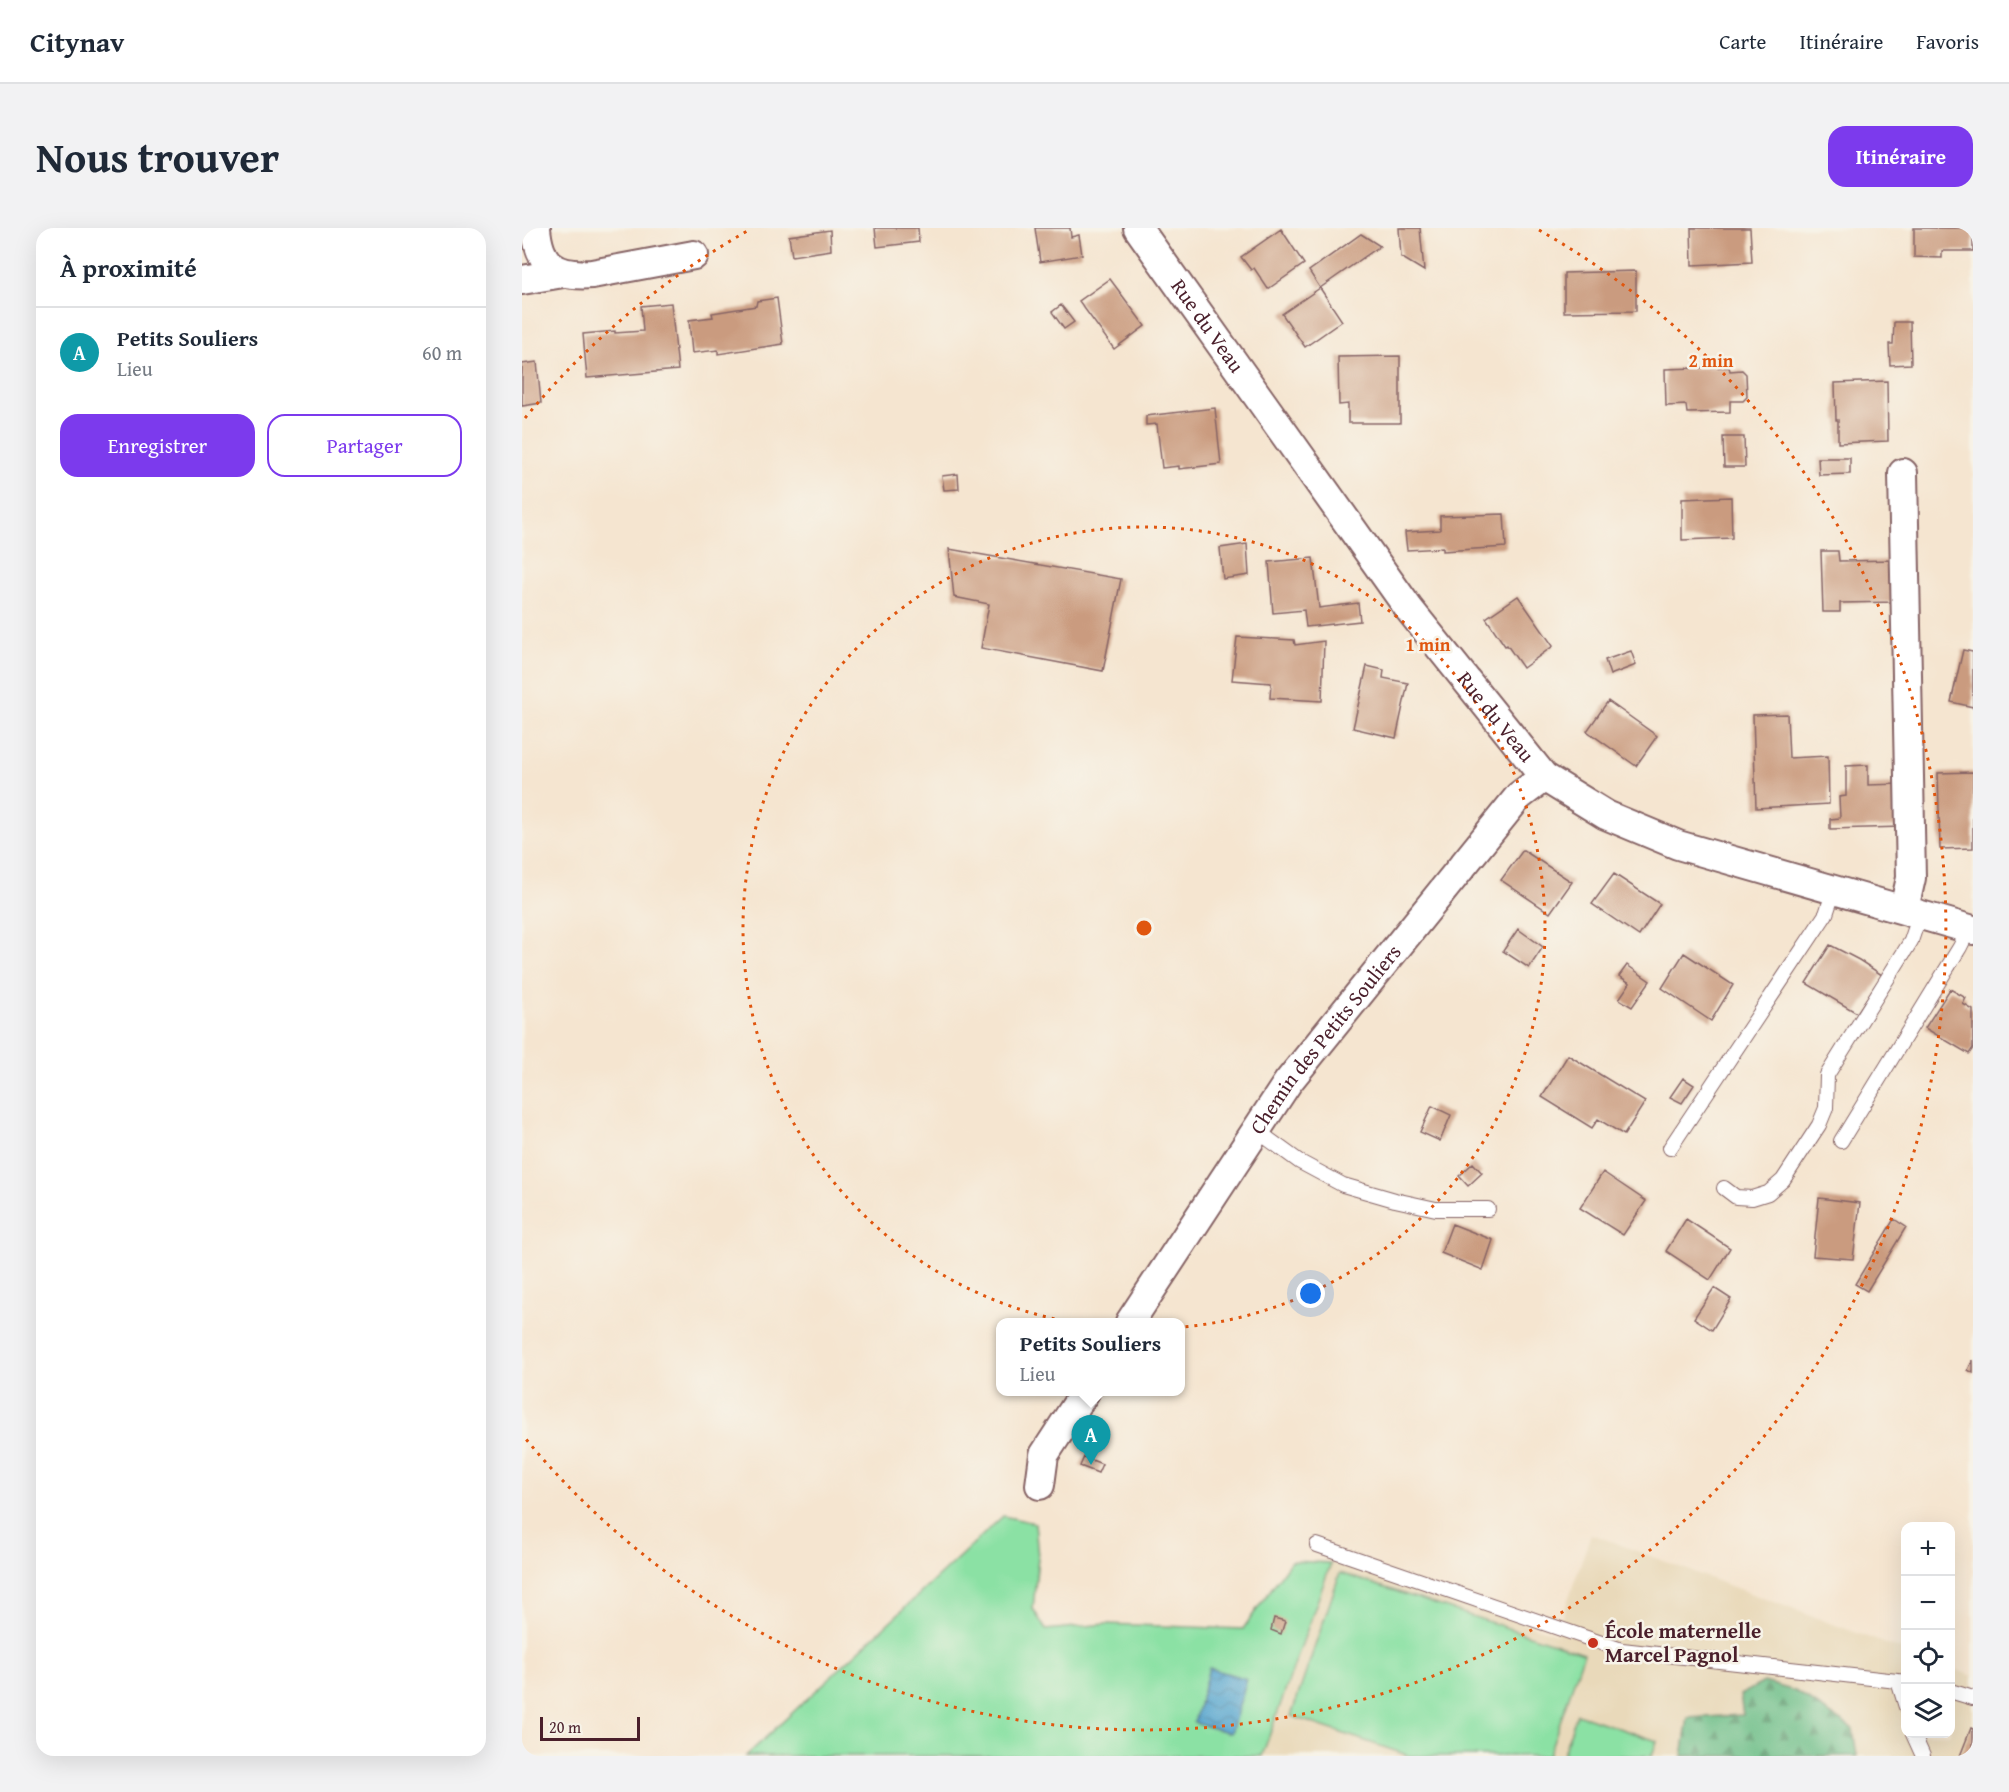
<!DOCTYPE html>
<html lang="fr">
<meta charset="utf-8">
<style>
body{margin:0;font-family:"Gentium Book Plus",serif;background:#f2f2f3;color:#1f2937}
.controls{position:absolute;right:18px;bottom:18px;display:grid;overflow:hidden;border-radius:12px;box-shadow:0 6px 24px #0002}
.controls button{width:54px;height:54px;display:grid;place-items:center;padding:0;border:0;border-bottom:2px solid #e0e1e3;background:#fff;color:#1f2937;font:30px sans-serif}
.scale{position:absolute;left:18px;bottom:15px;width:100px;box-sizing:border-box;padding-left:6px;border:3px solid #4a1f2b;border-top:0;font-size:16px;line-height:21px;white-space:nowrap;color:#4a1f2b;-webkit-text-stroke:4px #f7f3e8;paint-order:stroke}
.you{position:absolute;left:789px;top:1066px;width:21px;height:21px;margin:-15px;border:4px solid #fff;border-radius:50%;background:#1a73e8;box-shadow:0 0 0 9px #1a73e833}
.badge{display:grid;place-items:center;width:39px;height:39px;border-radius:50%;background:#7c3aed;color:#fff;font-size:20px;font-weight:700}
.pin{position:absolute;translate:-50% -50px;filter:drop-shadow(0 2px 3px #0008)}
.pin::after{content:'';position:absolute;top:32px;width:21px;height:18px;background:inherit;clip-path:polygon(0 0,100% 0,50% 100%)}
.popup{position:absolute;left:474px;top:1090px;width:189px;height:78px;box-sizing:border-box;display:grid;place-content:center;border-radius:12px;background:#fff;filter:drop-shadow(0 2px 4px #0005);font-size:20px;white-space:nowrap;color:#747a83}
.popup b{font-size:22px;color:#1f2937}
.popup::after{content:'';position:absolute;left:50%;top:100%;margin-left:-12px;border:12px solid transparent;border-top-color:#fff}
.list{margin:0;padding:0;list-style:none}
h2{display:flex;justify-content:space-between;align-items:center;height:78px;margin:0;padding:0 24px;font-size:26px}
h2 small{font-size:20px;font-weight:400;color:#747a83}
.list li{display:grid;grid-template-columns:39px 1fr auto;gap:18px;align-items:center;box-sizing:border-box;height:90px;padding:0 24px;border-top:2px solid #e0e1e3}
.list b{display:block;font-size:22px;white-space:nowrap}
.list p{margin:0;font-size:20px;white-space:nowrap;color:#747a83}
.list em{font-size:20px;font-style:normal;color:#747a83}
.actions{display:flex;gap:12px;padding:18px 24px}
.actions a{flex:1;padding:14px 0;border:2px solid #7c3aed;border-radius:18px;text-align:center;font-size:21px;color:#7c3aed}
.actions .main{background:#7c3aed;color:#fff}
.icon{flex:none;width:33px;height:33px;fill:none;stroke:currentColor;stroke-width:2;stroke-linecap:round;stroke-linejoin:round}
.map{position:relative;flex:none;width:1451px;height:1528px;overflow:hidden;border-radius:18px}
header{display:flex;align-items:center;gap:36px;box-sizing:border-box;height:84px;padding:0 30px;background:#fff;border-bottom:2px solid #e0e1e3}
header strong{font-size:28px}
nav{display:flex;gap:33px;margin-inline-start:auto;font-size:21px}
.intro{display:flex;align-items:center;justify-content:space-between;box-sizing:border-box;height:144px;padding:0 36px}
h1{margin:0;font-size:42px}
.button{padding:15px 27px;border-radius:18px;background:#7c3aed;color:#fff;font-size:21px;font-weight:700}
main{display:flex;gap:36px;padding:0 36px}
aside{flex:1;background:#fff;border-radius:18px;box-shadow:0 6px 24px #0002}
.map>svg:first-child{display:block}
</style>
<header>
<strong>Citynav</strong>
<nav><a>Carte</a><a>Itinéraire</a><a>Favoris</a></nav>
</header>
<div class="intro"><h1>Nous trouver</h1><a class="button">Itinéraire</a></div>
<main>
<aside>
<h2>À proximité<small></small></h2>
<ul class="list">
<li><span class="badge" style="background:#0f9aa8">A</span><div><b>Petits Souliers</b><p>Lieu</p></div><em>60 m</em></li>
</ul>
<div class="actions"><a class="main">Enregistrer</a><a>Partager</a></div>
</aside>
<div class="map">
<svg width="1451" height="1528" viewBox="0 0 1451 1528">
<defs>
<pattern id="forest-firs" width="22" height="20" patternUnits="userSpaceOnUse" patternTransform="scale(1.5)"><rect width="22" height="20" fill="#70bf8a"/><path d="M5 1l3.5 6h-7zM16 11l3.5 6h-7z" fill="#5e9b71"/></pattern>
<pattern id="water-waves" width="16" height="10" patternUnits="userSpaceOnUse" patternTransform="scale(1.5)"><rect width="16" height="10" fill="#55a5cf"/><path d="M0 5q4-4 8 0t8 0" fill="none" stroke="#4886a8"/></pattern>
</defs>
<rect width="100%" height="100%" fill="#f7f3e8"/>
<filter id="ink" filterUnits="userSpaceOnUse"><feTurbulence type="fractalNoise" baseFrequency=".0167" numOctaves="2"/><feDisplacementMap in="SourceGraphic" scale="12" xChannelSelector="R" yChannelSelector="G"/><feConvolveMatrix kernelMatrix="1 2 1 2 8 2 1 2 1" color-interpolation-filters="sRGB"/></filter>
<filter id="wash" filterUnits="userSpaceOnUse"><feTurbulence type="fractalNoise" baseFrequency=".008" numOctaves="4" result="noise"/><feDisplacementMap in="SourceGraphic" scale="24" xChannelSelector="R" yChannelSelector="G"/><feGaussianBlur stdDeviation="1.35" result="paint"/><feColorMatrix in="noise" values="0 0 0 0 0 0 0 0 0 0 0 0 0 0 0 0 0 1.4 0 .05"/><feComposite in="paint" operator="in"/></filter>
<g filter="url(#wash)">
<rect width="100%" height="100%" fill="#f5e5d0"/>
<!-- built -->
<path fill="#e9d9ba" d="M1069,1306L1383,1423L1384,1506H1428L1429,1440L1451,1448V1528H740L809,1335L1034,1406Z"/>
<!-- grass -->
<path fill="#8be1a4" stroke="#6a8068" stroke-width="1.5" d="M481,1288L513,1295L516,1329L511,1381L524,1402L584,1396L721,1401L769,1333L809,1335L740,1528H224Z
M818,1345L1062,1425L1026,1528H888L769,1488Z
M1055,1486L1135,1513L1130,1528H1040Z"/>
<!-- forest -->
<path fill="url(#forest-firs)" stroke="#5d6f5a" stroke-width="1.5" d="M1242,1454L1273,1463L1331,1501L1335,1528H1160L1166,1490L1221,1487L1218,1467Z"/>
<!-- water -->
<path fill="url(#water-waves)" stroke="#50627d" stroke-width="1.5" d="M687,1440L725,1451L709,1505L672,1495Z"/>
<g id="blocks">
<!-- building -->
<path fill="#ca9b7f" d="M353,0H396L397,14L355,19Z
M513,0H548L549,9L557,7L560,27L518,34Z
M877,0H898L902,43L879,29Z
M1169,0H1228L1230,34L1170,37Z
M1392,0H1451V23H1420V30L1392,29Z
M759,1L782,36L746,61L732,40L729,42L719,29Z
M308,2L309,22L270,28L267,8Z
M839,6L858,18L798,60L787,43Z
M1114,43V83L1042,84V45Z
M588,51L623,98L592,121L557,73Z
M798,60L820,93L783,119L760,86Z
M255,70L261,116L196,126V122L170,125L167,92L191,89L190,85L234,78L235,73Z
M149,75L156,142L65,150L61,106L93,103V105L121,103L119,78Z
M539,77L552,94L542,101L530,84Z
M1372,94H1388L1389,136L1368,137L1367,116H1371Z
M878,128V195H826V176L817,177L816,129Z
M15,134L19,175L0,178V136Z
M1207,139L1208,143L1220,142L1224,146L1225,169L1221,173H1208V184L1165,185L1164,177L1144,178L1143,141Z
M1365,153L1366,213L1316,215V192H1314L1313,155Z
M693,180L699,236L657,241V238L640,240L635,196L624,197V188Z
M1201,209H1222L1223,239H1202Z
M1296,230H1328V246L1297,247Z
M436,246L437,261L422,262L420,248Z
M1209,269L1210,310L1160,312V271Z
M982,286L984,319L921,323V320L885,322L883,304L918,302V288Z
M725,316L727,347L701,351L698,320Z
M427,321L599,351L581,443L459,420L467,376L432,369Z
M1299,323H1316L1317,333L1375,332L1376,374L1318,375V384H1301Z
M791,330L797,380L836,375L838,393L784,399L782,382L751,385L747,334Z
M996,368L1031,418L1001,440L985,417L983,418L964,390Z
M715,409L772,412L773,417L802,413L800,473L748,470L749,455L710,452Z
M1441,422L1451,424V479L1429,474Z
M1109,423L1114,437L1088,447L1083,432Z
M845,438L862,442L861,450L886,455L874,510L831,500Z
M1086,473L1135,508L1114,538L1065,503Z
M1265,486L1267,530L1306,528L1307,576L1234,580L1231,487Z
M1346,537V557L1379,556L1380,599L1308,601V591L1318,590L1317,569L1324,568V538Z
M1451,544V620L1418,621L1416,545Z
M1001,622L1050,654L1028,685L979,652Z
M1092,646L1138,676L1117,708L1070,676Z
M996,701L1021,719L1007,740L981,723Z
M1308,717L1337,732L1360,747L1335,785L1284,755Z
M1162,725L1211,757L1189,793L1140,760Z
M1105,737L1128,753L1110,779L1097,771L1108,755L1097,748Z
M1428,761L1444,770L1441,776L1451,782V820L1447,826L1403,800Z
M1046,827L1123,874L1102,907L1076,891L1070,900L1020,869Z
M1161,850L1172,857L1160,875L1148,869Z
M910,878L929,887L918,913L898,904Z
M951,935L960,945L946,958L937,948Z
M1081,944L1124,973L1101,1007L1058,980Z
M1297,970L1338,975L1331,1031L1291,1028Z
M1164,991L1208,1020L1188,1052L1144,1023Z
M1372,991L1384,999L1345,1063L1333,1056Z
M930,996L971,1012L961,1042L919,1025Z
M1192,1060L1209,1071L1190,1102L1172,1090Z
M1451,1132V1145L1446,1142Z
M562,1229L580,1236L576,1245L558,1238Z
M752,1390L763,1393L759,1406L749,1402Z
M1449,1500L1451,1501V1528H1438Z"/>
</g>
</g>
<g filter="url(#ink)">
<use href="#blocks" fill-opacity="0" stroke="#866465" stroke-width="1.5"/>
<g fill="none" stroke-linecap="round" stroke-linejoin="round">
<!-- lane casing -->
<g stroke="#866465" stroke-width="16">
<path id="lane" d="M734,902L778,934L821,957L873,972L914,981H966
M1319,913L1438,719L1447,701
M1148,920L1304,686L1312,662
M1202,960L1214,969L1230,970L1246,965L1261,952L1297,897L1304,880L1305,847L1389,713L1398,686
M795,1317L1100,1422L1384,1454
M1376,1453L1384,1479
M1428,1463L1451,1470
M1391,1506L1401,1528"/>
</g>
<!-- street casing -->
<g stroke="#866465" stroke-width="32">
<g id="street">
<path d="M14,0C17,37 33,49 70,46L172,27"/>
<path id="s1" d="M616,0L887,381L1022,549L1084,587L1156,617L1451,702"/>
<path d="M0,52L41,45"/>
<path d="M1381,245L1389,650L1382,681"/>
<path id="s2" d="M608,1094L766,854L997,568L1022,549"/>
<path d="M518,1257L522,1227L563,1164"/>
</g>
</g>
<!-- lane -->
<use href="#lane" stroke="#fff" stroke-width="14"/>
<!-- street -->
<use href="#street" stroke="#fff" stroke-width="28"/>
</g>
</g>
<!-- distance rings -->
<g fill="none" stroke="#e0560e" stroke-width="3" stroke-dasharray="3 6">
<circle cx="622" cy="700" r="401"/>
<path d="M3 190A802 802 0 0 1 227 2M1017 2A802 802 0 1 1 3 1210"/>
</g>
<!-- markers -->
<circle fill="#c8321e" stroke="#f7f3e8" stroke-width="2" cx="1071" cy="1415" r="6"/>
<g text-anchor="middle" stroke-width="5" stroke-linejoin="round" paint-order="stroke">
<!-- street labels -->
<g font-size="21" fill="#4a1f2b" stroke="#f7f3e8">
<text dy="7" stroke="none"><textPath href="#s1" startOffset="120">Rue du Veau</textPath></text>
<text dy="7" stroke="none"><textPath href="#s1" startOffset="606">Rue du Veau</textPath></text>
<text dy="7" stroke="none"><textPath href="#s2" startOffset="344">Chemin des Petits Souliers</textPath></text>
</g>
<!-- poi labels -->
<g font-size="21" font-weight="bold" fill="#4a1f2b" stroke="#f7f3e8" text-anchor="start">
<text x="1083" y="1410">École maternelle<tspan x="1083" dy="24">Marcel Pagnol</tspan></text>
</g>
</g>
<circle cx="622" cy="700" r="9" fill="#e0560e" stroke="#f7f3e8" stroke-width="3"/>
<g font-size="18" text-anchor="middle" font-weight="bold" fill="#e0560e" stroke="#f7f3e8" stroke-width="5" stroke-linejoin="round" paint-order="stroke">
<text x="1189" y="139">2 min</text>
<text x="906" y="423">1 min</text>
</g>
</svg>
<div class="controls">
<button>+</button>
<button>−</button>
<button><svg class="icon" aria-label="locate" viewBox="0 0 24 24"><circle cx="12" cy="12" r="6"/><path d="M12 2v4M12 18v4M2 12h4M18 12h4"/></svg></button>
<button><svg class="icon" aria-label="layers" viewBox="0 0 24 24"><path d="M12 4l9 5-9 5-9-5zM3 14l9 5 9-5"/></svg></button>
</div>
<div class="scale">20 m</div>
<div class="you"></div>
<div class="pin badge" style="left:569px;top:1237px;background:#0f9aa8">A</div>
<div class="popup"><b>Petits Souliers</b>Lieu</div>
</div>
</main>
